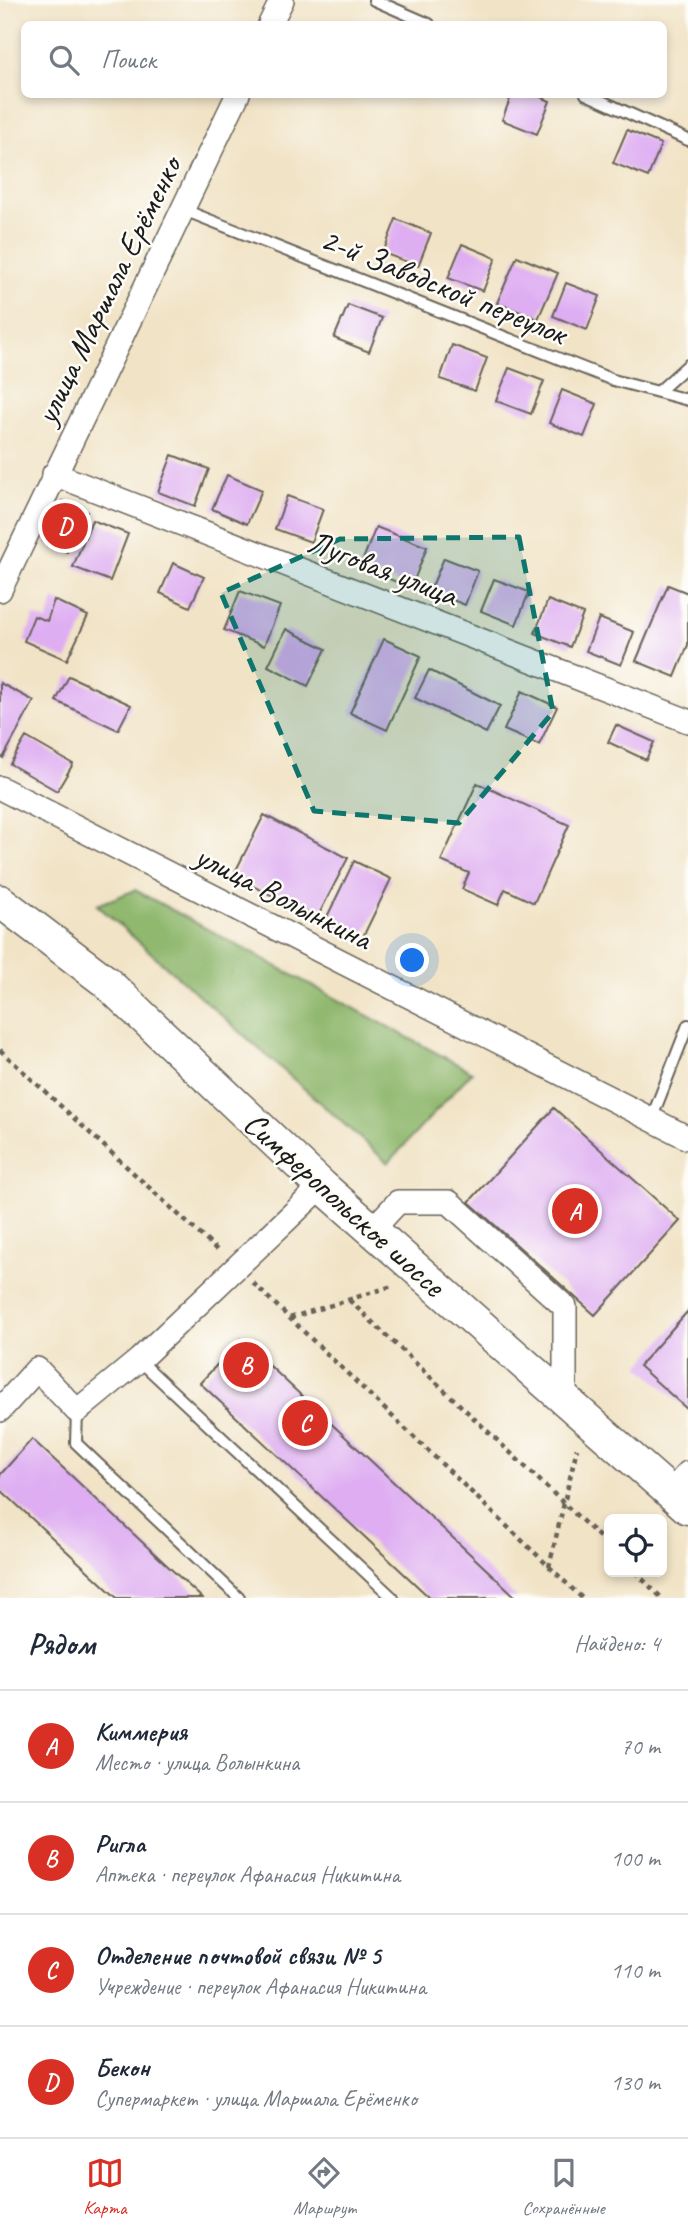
<!DOCTYPE html>
<html lang="ru">
<meta charset="utf-8">
<style>
body{margin:0;font-family:Caveat,sans-serif;background:#f6f6f7;color:#1f2937}
.controls{position:absolute;right:21px;bottom:21px;display:grid;overflow:hidden;border-radius:10px;box-shadow:0 4px 10px #0003}
.controls button{width:63px;height:63px;display:grid;place-items:center;padding:0;border:0;border-bottom:2px solid #e0e1e3;background:#fff;color:#1f2937;font:35px sans-serif}
.you{position:absolute;left:413px;top:961px;width:24px;height:24px;margin:-18px;border:5px solid #fff;border-radius:50%;background:#1a73e8;box-shadow:0 0 0 10px #1a73e833}
.badge{display:grid;place-items:center;width:46px;height:46px;border-radius:50%;background:#d93025;color:#fff;font-size:23px;font-weight:700}
.pin{position:absolute;translate:-50% -50%;border:4px solid #fff;box-shadow:0 2px 7px #0006}
.list{margin:0;padding:0;list-style:none}
h2{display:flex;justify-content:space-between;align-items:center;height:91px;margin:0;padding:0 28px;font-size:30px}
h2 small{font-size:23px;font-weight:400;color:#747a83}
.list li{display:grid;grid-template-columns:46px 1fr auto;gap:21px;align-items:center;box-sizing:border-box;height:112px;padding:0 28px;border-top:2px solid #e0e1e3}
.list b{display:block;font-size:26px;white-space:nowrap}
.list p{margin:0;font-size:23px;white-space:nowrap;color:#747a83}
.list em{font-size:23px;font-style:normal;color:#747a83}
.icon{flex:none;width:38px;height:38px;fill:none;stroke:currentColor;stroke-width:2;stroke-linecap:round;stroke-linejoin:round}
.map{position:relative;flex:none;width:688px;height:1598px;overflow:hidden}
.search{position:absolute;background:#fff;box-shadow:0 4px 10px #0003;left:21px;right:21px;top:21px;height:77px;display:flex;align-items:center;gap:18px;box-sizing:border-box;padding:0 24px;border-radius:10px;color:#747a83;font-size:26px}
.sheet{height:539px;background:#fff}
nav{display:flex;justify-content:space-around;align-items:center;box-sizing:border-box;height:98px;border-top:2px solid #e0e1e3;background:#fff;font-size:19px;color:#747a83}
nav a{display:grid;justify-items:center;gap:4px}
nav .on{color:#d93025}
.map>svg:first-child{display:block}
</style>
<div class="map">
<svg width="688" height="1598" viewBox="0 0 688 1598">
<rect width="100%" height="100%" fill="#fdfcf7"/>
<filter id="ink" filterUnits="userSpaceOnUse"><feTurbulence type="fractalNoise" baseFrequency=".0143" numOctaves="2"/><feDisplacementMap in="SourceGraphic" scale="14" xChannelSelector="R" yChannelSelector="G"/><feConvolveMatrix kernelMatrix="1 2 1 2 8 2 1 2 1" color-interpolation-filters="sRGB"/></filter>
<filter id="wash" filterUnits="userSpaceOnUse"><feTurbulence type="fractalNoise" baseFrequency=".00686" numOctaves="4" result="noise"/><feDisplacementMap in="SourceGraphic" scale="28" xChannelSelector="R" yChannelSelector="G"/><feGaussianBlur stdDeviation="1.57" result="paint"/><feColorMatrix in="noise" values="0 0 0 0 0 0 0 0 0 0 0 0 0 0 0 0 0 1.4 0 .05"/><feComposite in="paint" operator="in"/></filter>
<g filter="url(#wash)">
<rect width="100%" height="100%" fill="#f1e3c6"/>
<!-- forest -->
<path fill="#90b86e" stroke="#566a45" stroke-width="2" d="M135,890L472,1072L388,1163L97,905Z"/>
<g id="blocks">
<!-- building -->
<path fill="#deadf2" d="M512,94H534L550,101L537,134L502,120Z
M627,130L661,144L648,177L613,163Z
M396,219L431,233L418,266L383,253Z
M462,244L496,258L483,291L448,278Z
M517,256L558,273L538,319L497,303Z
M566,283L600,296L587,330L553,316Z
M348,305L382,318L369,352L334,338Z
M452,345L487,358L475,391L440,379Z
M509,368L544,381L531,414L496,401Z
M562,390L597,404L584,437L549,423Z
M172,455L209,469L195,506L158,492Z
M227,475L262,490L247,524L212,509Z
M287,496L323,509L311,542L275,529Z
M62,501L87,512L67,552L43,541Z
M92,520L128,534L110,581L73,567Z
M376,527L427,547L411,588L360,567Z
M444,558L478,571L465,605L430,591Z
M173,563L204,577L190,607L160,593Z
M494,579L529,592L516,625L481,611Z
M668,585L688,593V645L675,677L636,661Z
M240,591L280,606L264,646L224,630Z
M54,600L88,616L67,660L24,641L34,616L47,621Z
M548,600L583,614L570,647L535,633Z
M599,618L634,632L621,665L586,651Z
M286,629L326,649L308,686L268,666Z
M384,639L421,656L387,730L350,713Z
M429,670L500,706L486,733L415,698Z
M69,676L131,705L118,730L56,701Z
M0,683L34,701L3,758L0,756Z
M522,691L557,707L539,745L504,730Z
M616,725L654,742L646,760L608,742Z
M26,737L73,764L57,791L10,764Z
M477,783L569,825L534,903L505,889L498,905L462,889L469,873L441,861Z
M264,815L348,858L317,918L233,876Z
M354,861L391,879L362,939L325,921Z
M554,1108L680,1221L595,1315L469,1202Z
M688,1311V1410L639,1366Z
M241,1339L517,1598H430L200,1383Z
M32,1439L202,1598H117L0,1489V1475Z"/>
</g>
</g>
<g filter="url(#ink)">
<use href="#blocks" fill-opacity="0" stroke="#676258" stroke-width="2"/>
<g fill="none" stroke-linecap="round" stroke-linejoin="round">
<!-- lane casing -->
<g stroke="#676258" stroke-width="14">
<path id="lane" d="M374,0L429,24
M586,94L688,140
M184,210L613,380L688,400
M658,392L688,365
M651,1120L688,1025
M139,1360L393,1598
M77,1411L76,1443L239,1598"/>
</g>
<!-- street casing -->
<g stroke="#676258" stroke-width="26">
<path id="street" d="M270,24L282,0
M54,474L688,721
M0,590L238,94
M0,788L688,1138
M372,1230L398,1202H449L565,1307V1398
M0,1410L37,1369L77,1411L139,1360L322,1186
M671,1492L688,1473"/>
</g>
<!-- secondary casing -->
<g stroke="#676258" stroke-width="35">
<path id="secondary" d="M0,901L105,981L322,1186L688,1508"/>
</g>
<!-- path -->
<path stroke="#676258" stroke-width="4.5" stroke-dasharray="5 5" stroke-linecap="butt" d="M0,1050L218,1251
M253,1283L582,1598
M349,1300L609,1546
M290,1318L392,1286
M549,1567L577,1448
M635,1572L662,1598"/>
<!-- lane -->
<use href="#lane" stroke="#fff" stroke-width="10"/>
<!-- street -->
<use href="#street" stroke="#fff" stroke-width="23"/>
<!-- secondary -->
<use href="#secondary" stroke="#fff" stroke-width="32"/>
</g>
</g>
<!-- marked area -->
<path fill="#0f766e" fill-opacity="0.2" stroke="#0f766e" stroke-width="5" stroke-dasharray="14 9" stroke-linejoin="round" d="M519,537L553,712L459,823L314,811L221,593L340,539Z"/>
<g text-anchor="middle" stroke-width="5" stroke-linejoin="round" paint-order="stroke">
<!-- street labels -->
<g font-size="33" fill="#1c1c1c" stroke="#fdfcf7">
<text transform="translate(444 285) rotate(22)" y="12">2-й Заводской переулок</text>
<text transform="translate(107 290) rotate(-64)" y="12">улица Маршала Ерёменко</text>
<text transform="translate(383 567) rotate(21)" y="12">Луговая улица</text>
<text transform="translate(284 896) rotate(27)" y="12">улица Волынкина</text>
<text transform="translate(345 1203) rotate(42)" y="12">Симферопольское шоссе</text>
</g>
</g>
</svg>
<div class="controls">
<button><svg class="icon" aria-label="locate" viewBox="0 0 24 24"><circle cx="12" cy="12" r="6"/><path d="M12 2v4M12 18v4M2 12h4M18 12h4"/></svg></button>
</div>
<div class="you"></div>
<div class="pin badge" style="left:575px;top:1211px">A</div>
<div class="pin badge" style="left:246px;top:1365px">B</div>
<div class="pin badge" style="left:305px;top:1423px">C</div>
<div class="pin badge" style="left:65px;top:526px">D</div>
<div class="search"><svg class="icon" aria-label="search" viewBox="0 0 24 24"><circle cx="10" cy="10" r="6"/><path d="M15 15l6 6"/></svg>Поиск</div>
</div>
<section class="sheet">
<h2>Рядом<small>Найдено: 4</small></h2>
<ul class="list">
<li><span class="badge">A</span><div><b>Киммерия</b><p>Место · улица Волынкина</p></div><em>70 m</em></li>
<li><span class="badge">B</span><div><b>Ригла</b><p>Аптека · переулок Афанасия Никитина</p></div><em>100 m</em></li>
<li><span class="badge">C</span><div><b>Отделение почтовой связи № 5</b><p>Учреждение · переулок Афанасия Никитина</p></div><em>110 m</em></li>
<li><span class="badge">D</span><div><b>Бекон</b><p>Супермаркет · улица Маршала Ерёменко</p></div><em>130 m</em></li>
</ul>
</section>
<nav>
<a class="on"><svg class="icon" aria-label="map" viewBox="0 0 24 24"><path d="M3 6l6-2 6 2 6-2v14l-6 2-6-2-6 2zM9 4v14M15 6v14"/></svg>Карта</a>
<a><svg class="icon" aria-label="directions" viewBox="0 0 24 24"><path d="M12 3l9 9-9 9-9-9zM9 14v-3h6M13 9l2 2-2 2"/></svg>Маршрут</a>
<a><svg class="icon" aria-label="saved" viewBox="0 0 24 24"><path d="M7 4h10v16l-5-4-5 4z"/></svg>Сохранённые</a>
</nav>
